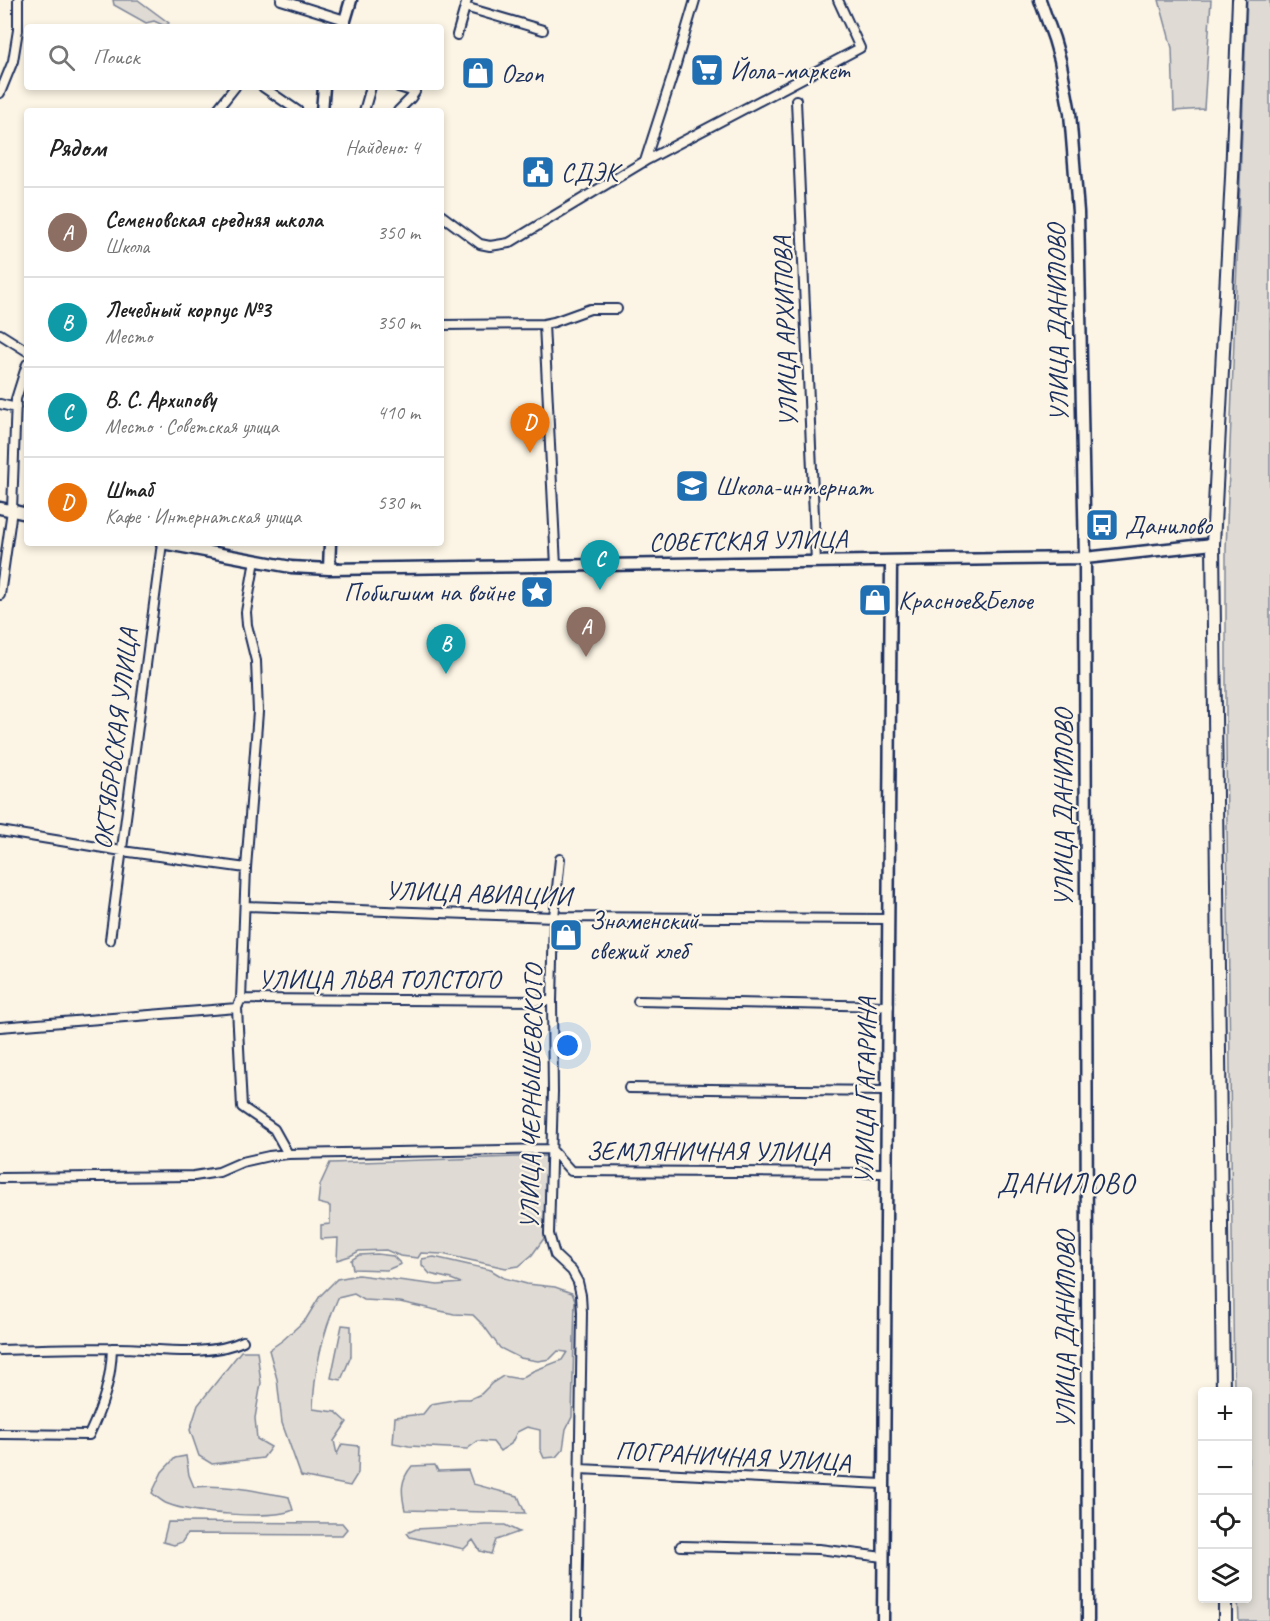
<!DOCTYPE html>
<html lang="ru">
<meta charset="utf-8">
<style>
body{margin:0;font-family:Caveat,sans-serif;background:#f6f6f6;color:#222}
.controls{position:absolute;right:18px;bottom:18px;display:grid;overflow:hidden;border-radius:6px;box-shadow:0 3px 9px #0003}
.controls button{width:54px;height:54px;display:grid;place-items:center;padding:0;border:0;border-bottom:2px solid #e0e0e0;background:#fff;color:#222;font:30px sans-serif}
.you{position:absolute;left:568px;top:1046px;width:21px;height:21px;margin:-15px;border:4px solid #fff;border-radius:50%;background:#1a73e8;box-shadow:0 0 0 9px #1a73e833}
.badge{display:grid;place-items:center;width:39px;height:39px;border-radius:50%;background:#1f6fb2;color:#fff;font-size:20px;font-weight:700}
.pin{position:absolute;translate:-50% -50px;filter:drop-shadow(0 2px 3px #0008)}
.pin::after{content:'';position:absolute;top:32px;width:21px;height:18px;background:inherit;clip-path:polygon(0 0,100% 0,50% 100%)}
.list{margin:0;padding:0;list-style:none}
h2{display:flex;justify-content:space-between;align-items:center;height:78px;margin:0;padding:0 24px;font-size:26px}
h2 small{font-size:20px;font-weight:400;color:#767676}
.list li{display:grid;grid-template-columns:39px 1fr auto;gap:18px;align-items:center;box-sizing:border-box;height:90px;padding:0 24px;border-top:2px solid #e0e0e0}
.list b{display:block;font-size:22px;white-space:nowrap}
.list p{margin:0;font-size:20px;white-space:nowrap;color:#767676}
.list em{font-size:20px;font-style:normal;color:#767676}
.icon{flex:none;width:33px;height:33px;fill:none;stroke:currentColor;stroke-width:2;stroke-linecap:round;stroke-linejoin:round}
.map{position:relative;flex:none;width:1270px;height:1621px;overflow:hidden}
.search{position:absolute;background:#fff;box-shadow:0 3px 9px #0003;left:24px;top:24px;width:420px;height:66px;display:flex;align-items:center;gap:15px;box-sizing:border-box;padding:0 21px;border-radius:6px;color:#767676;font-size:22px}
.panel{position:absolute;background:#fff;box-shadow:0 3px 9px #0003;left:24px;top:108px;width:420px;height:438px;border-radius:6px}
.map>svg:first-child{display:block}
</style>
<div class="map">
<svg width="1270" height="1621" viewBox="0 0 1270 1621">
<rect width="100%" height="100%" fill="#fcf5e5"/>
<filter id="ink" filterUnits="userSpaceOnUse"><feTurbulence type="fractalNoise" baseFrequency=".0167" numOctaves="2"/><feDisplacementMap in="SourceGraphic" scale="12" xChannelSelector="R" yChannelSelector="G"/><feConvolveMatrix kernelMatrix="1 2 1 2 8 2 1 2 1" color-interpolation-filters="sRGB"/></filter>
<g filter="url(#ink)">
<!-- green -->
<path fill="#dfdbd4" stroke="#7d8599" stroke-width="1.5" d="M113,0H138L169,23L165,26L154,21L146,23L114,5Z
M1159,0H1211L1204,109L1174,111L1172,48Z
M1247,0H1270V1621H1239L1238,1599L1248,1598V1392L1234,1391L1226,744V550Z
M548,1156L545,1237L532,1255L519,1266L506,1268L442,1254L421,1253L418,1258L400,1256L386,1250L359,1251L350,1256L337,1260L338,1238L321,1239V1225L330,1224V1206L318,1203L320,1185L330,1163Z
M377,1254L393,1256L401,1264L387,1270L353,1269L351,1260L359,1255Z
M434,1257L491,1270L504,1278L527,1284L555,1287L572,1293L575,1300L572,1417L566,1429L563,1449L556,1457L544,1458L540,1449V1430L527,1427L517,1432L511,1444L500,1451L493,1442L478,1441L467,1449L409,1446L393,1443L395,1417L423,1414L431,1404L459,1399H470L481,1394L492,1383L503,1376L520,1379L533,1371L562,1360L567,1352L558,1351L550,1359L538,1361L520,1358L500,1348L484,1326L473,1315L454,1314L400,1302L364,1300L354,1294L338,1298C323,1332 314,1372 313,1409L336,1412L347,1422L334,1441L337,1454L342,1444L359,1446L358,1473L350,1486L301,1476L282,1423L277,1379L269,1350L283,1340L306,1319L320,1296L337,1279L358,1275L438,1285L461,1283L451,1279L430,1274L422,1265V1259Z
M342,1325L351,1326V1356L341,1380L331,1378Z
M241,1351H257L261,1383L255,1418L257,1439L271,1447L263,1458L212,1464L199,1456L190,1430L198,1405Z
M186,1456L189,1475L194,1487C226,1484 257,1491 289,1497L293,1510C272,1520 190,1513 168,1504C162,1502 157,1497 152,1493L162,1472L175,1458Z
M435,1465L438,1471L468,1470L473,1484L518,1496L525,1513L405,1510C401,1492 400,1480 412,1466Z
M168,1522L342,1523L347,1529L342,1535L187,1534L182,1542L174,1545L163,1542Z
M486,1525H505L519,1532L496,1540L491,1554L480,1551L473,1540L464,1549L410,1537L407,1533L416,1529Z"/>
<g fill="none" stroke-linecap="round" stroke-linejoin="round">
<!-- street casing -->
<g stroke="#1b2f5e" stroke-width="12">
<path id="street" d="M281,0L345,20
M465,7L543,30
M457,35L467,0
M263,87L298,111
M0,93L13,61L18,30V0
M796,100L816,562
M216,111L235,87
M364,111L371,87
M398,111L411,98L415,92L398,87
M645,161L674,71L695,0
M441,215L480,244L490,246L509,243L645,161L860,48L838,0
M544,324L556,566
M441,325L544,324L554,322L590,309H617
M0,334L27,351
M0,404L16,408
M255,560L246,612L247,625L256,661L258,712L246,868L241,999L237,1008L242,1107L274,1129L288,1154
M0,595L12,510L16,399L27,364
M0,831L122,851L246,868
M560,859L554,917L552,1001L553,1092L549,1234L555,1255L572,1271L578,1282L581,1295L582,1312L577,1621
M245,906L554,917L889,919
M110,940L162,543
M241,999L552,1001
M638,1001L889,1006
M0,1027L237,1008
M629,1088L887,1091
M0,1178L194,1176L219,1172L242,1162L269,1156L288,1154L551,1149L571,1171L886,1173
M0,1350C37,1349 74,1348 111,1348C153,1347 205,1359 243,1341
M0,1434L89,1435C103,1405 111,1381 112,1348
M580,1469L883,1484
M681,1546L819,1549L883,1557"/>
</g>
<!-- secondary casing -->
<g stroke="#1b2f5e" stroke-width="15">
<path id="secondary" d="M1040,0L1054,39L1060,60L1070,113L1078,212L1085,558L1088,1621
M343,27L351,0
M322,111L324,87
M0,508L27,514
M162,543L291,567L329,569L1085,558L1213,544
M329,569L330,543
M883,1621L891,561"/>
</g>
<!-- primary casing -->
<g stroke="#1b2f5e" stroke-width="16">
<path id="primary" d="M1223,1392L1213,544L1232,177L1239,0
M1225,1598V1621"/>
</g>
<!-- street -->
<use href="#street" stroke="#fcf5e5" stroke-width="8"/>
<!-- secondary -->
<use href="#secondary" stroke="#fcf5e5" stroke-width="10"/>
<!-- primary -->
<use href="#primary" stroke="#fcf5e5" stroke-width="12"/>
</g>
</g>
<!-- icons -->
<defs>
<g id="supermarket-square" transform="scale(1.725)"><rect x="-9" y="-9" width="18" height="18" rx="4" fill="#1f6fb2" stroke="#fcf5e5"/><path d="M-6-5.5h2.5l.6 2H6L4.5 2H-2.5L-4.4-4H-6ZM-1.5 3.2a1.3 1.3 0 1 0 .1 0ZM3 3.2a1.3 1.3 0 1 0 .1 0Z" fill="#fff"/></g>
<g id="shop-square" transform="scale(1.725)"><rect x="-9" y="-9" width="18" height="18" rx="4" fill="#1f6fb2" stroke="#fcf5e5"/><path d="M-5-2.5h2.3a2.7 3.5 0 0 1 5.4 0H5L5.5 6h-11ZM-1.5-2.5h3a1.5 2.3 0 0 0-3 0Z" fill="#fff"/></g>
<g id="civic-square" transform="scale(1.725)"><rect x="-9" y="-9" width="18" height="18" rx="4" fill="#1f6fb2" stroke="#fcf5e5"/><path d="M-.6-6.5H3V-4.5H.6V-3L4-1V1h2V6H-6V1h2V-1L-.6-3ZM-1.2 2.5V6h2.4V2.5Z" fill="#fff"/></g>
<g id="school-square" transform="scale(1.725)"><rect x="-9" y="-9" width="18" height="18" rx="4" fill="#1f6fb2" stroke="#fcf5e5"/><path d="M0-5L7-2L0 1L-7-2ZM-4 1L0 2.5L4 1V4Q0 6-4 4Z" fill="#fff"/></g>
<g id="bus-square" transform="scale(1.725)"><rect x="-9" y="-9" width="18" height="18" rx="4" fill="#1f6fb2" stroke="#fcf5e5"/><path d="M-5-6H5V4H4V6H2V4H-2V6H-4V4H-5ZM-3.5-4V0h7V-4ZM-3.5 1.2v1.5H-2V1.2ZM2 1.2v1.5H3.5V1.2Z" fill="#fff"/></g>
<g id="sight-square" transform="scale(1.725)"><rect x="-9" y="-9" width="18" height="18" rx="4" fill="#1f6fb2" stroke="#fcf5e5"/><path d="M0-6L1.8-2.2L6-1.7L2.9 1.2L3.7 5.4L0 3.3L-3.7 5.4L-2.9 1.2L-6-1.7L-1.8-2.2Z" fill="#fff"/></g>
</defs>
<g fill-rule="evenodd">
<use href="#supermarket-square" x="707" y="70"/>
<use href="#shop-square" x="478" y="73"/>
<use href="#civic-square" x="538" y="172"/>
<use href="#school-square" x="692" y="486"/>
<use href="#bus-square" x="1102" y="525"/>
<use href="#sight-square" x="537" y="592"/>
<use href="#shop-square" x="875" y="600"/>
<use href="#shop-square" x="566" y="935"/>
</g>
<g text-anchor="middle" stroke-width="4.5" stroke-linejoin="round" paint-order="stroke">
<!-- poi labels -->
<g font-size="26" fill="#1b2f5e" stroke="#fcf5e5" text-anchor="start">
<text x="730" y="79">Йола-маркет</text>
<text x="501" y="82">Ozon</text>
<text x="561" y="181">СДЭК</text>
<text x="715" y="495">Школа-интернат</text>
<text x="1125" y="534">Данилово</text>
<text x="514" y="601" text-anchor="end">Побигшим на войне</text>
<text x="898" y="609">Красное&amp;Белое</text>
<text x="589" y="929">Знаменский<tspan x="589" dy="30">свежий хлеб</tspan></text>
</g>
<!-- street labels -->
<g font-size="26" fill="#1b2f5e" stroke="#fcf5e5">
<text transform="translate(1057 323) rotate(-91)" y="9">УЛИЦА ДАНИЛОВО</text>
<text transform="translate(785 332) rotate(-92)" y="9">УЛИЦА АРХИПОВА</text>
<text transform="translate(748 540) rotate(-1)" y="9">СОВЕТСКАЯ УЛИЦА</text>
<text transform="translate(115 739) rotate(-83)" y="9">ОКТЯБРЬСКАЯ УЛИЦА</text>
<text transform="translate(1063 808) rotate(-90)" y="9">УЛИЦА ДАНИЛОВО</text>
<text transform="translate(478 893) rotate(2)" y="9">УЛИЦА АВИАЦИИ</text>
<text x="379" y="988">УЛИЦА ЛЬВА ТОЛСТОГО</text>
<text transform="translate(865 1091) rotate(-89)" y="9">УЛИЦА ГАГАРИНА</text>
<text transform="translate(531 1097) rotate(-89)" y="9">УЛИЦА ЧЕРНЫШЕВСКОГО</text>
<text x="708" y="1160">ЗЕМЛЯНИЧНАЯ УЛИЦА</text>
<text transform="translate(1065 1330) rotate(-90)" y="9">УЛИЦА ДАНИЛОВО</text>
<text transform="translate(733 1456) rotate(3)" y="9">ПОГРАНИЧНАЯ УЛИЦА</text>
</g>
<!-- quarter labels -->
<g font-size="28" letter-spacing="1.5" fill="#1b2f5e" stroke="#fcf5e5">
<text x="1066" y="1193">ДАНИЛОВО</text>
</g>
</g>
</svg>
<div class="controls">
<button>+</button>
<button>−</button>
<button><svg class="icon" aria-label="locate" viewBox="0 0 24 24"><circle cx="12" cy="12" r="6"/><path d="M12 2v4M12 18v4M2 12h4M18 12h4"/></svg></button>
<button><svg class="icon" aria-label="layers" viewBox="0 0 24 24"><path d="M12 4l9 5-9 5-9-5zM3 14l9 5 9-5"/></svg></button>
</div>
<div class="you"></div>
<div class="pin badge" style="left:586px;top:657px;background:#8d6e63">A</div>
<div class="pin badge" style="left:446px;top:674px;background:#0f9aa8">B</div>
<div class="pin badge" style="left:600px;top:590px;background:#0f9aa8">C</div>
<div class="pin badge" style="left:530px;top:453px;background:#e8710a">D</div>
<div class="search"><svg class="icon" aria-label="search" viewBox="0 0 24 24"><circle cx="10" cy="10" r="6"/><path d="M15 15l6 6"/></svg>Поиск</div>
<section class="panel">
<h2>Рядом<small>Найдено: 4</small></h2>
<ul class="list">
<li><span class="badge" style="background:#8d6e63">A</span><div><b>Семеновская средняя школа</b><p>Школа</p></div><em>350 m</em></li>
<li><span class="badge" style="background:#0f9aa8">B</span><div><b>Лечебный корпус №3</b><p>Место</p></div><em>350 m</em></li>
<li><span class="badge" style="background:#0f9aa8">C</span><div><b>В. С. Архипову</b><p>Место · Советская улица</p></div><em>410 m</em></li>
<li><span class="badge" style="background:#e8710a">D</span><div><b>Штаб</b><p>Кафе · Интернатская улица</p></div><em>530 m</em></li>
</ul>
</section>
</div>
